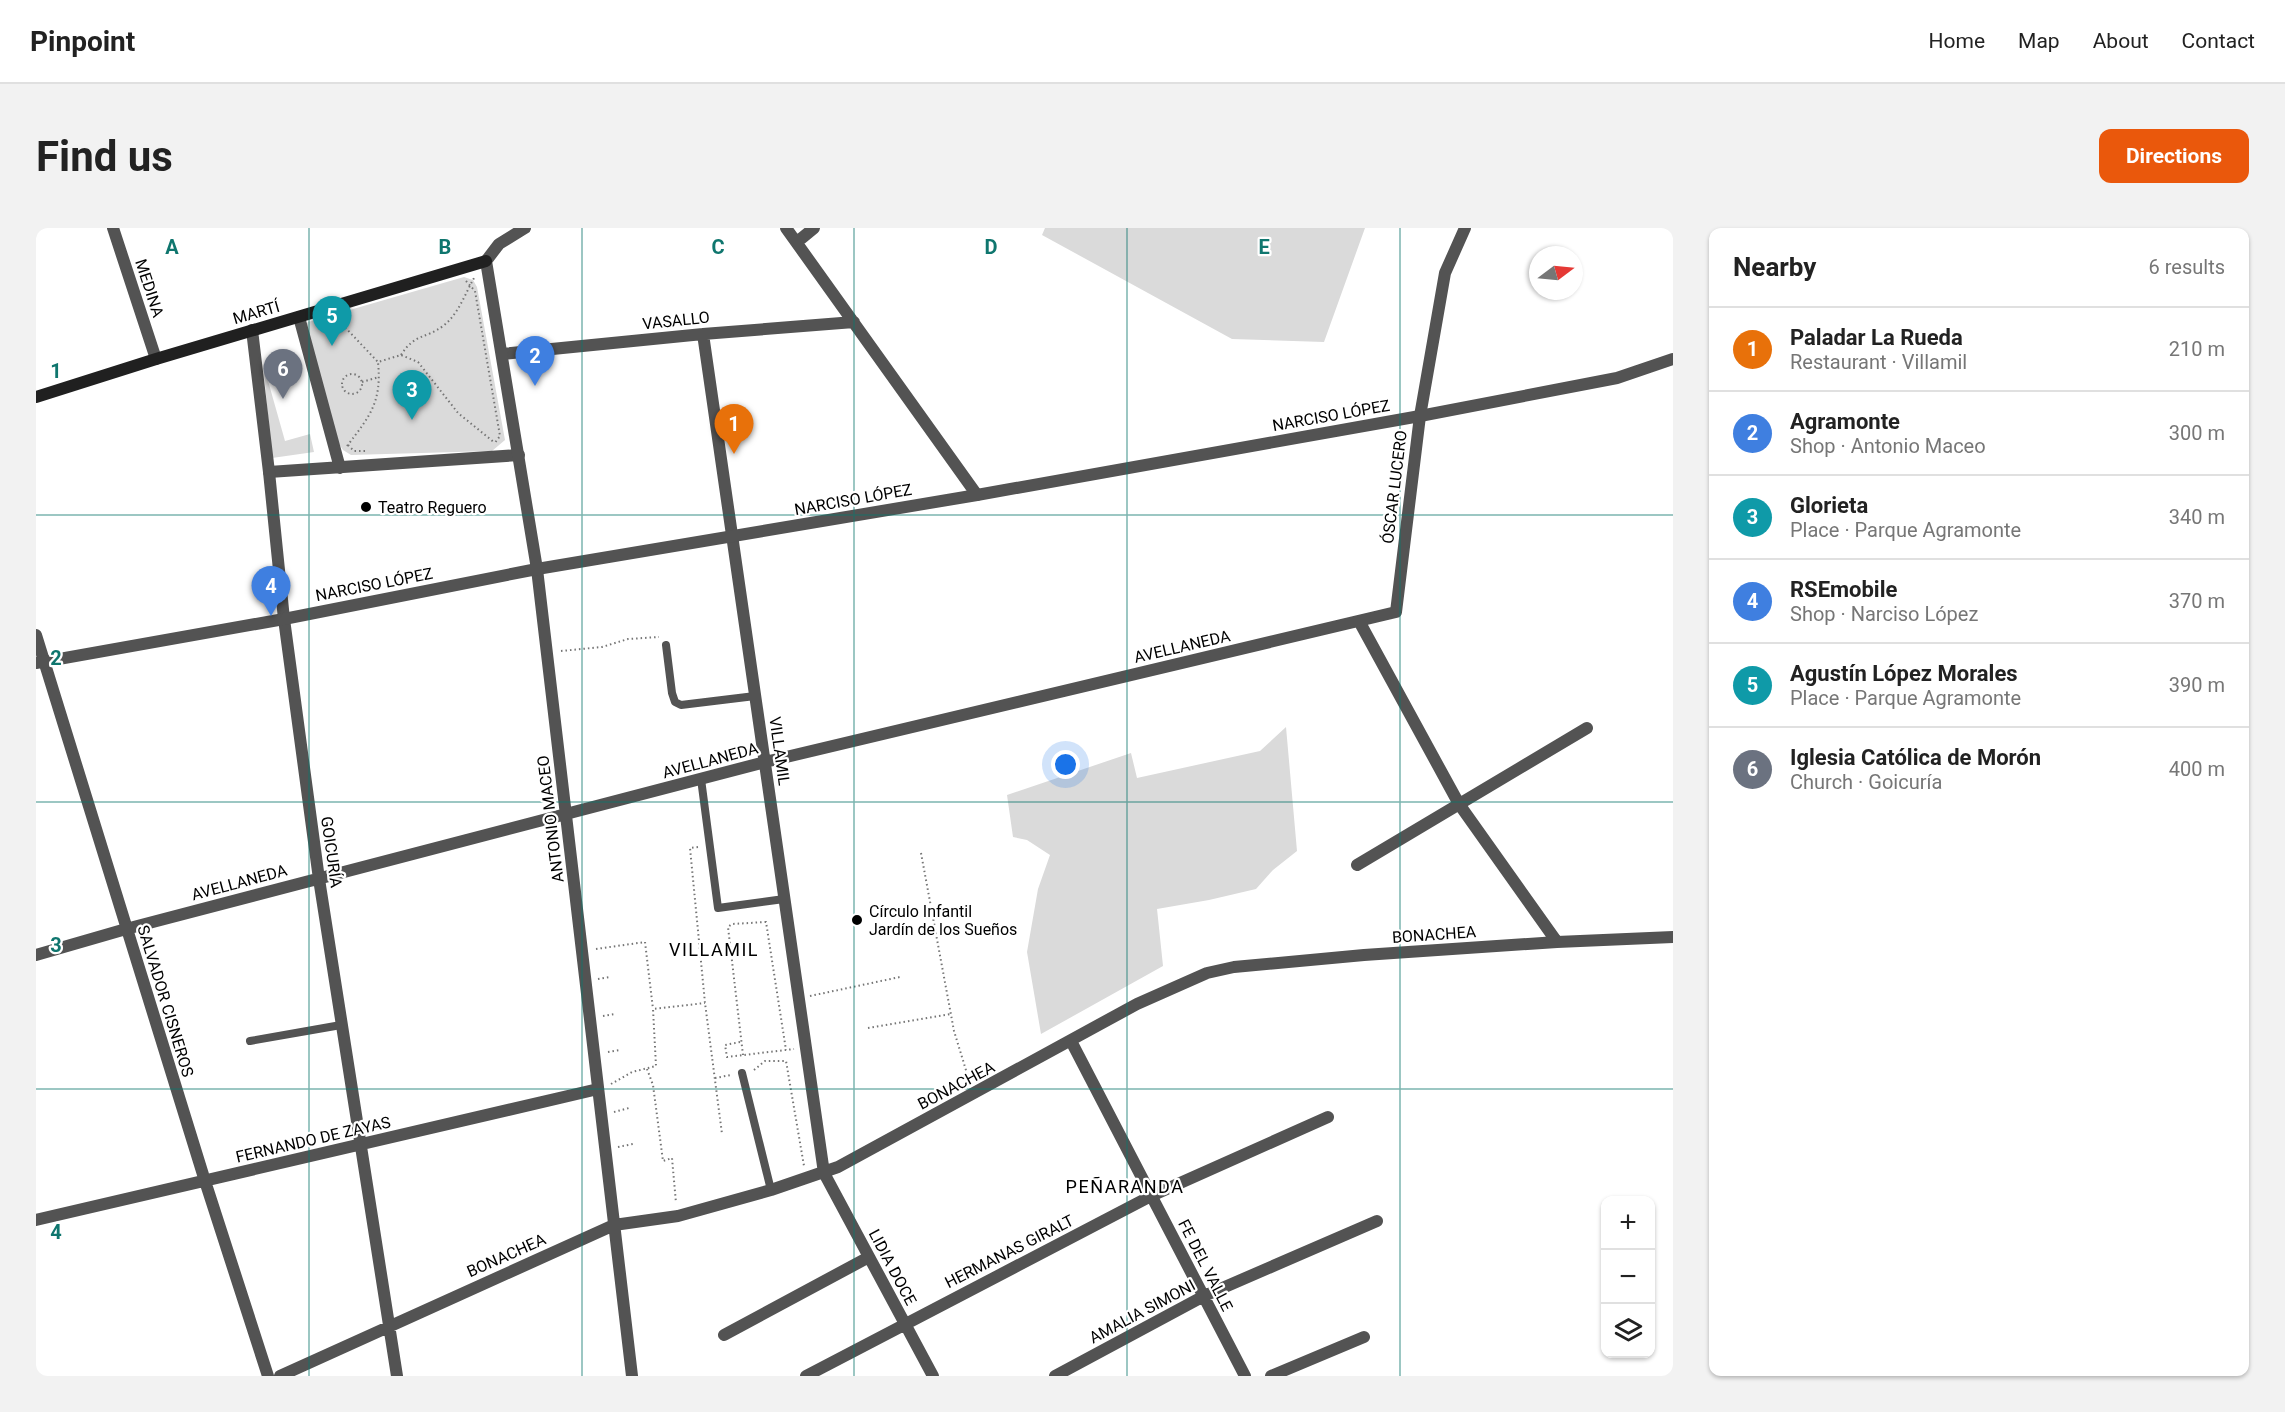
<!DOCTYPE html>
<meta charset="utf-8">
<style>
body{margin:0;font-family:Roboto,sans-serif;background:#f2f2f2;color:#222}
.controls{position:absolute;right:18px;bottom:18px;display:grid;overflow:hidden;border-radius:12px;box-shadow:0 2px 4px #0004}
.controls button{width:54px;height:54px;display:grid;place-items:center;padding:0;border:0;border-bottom:2px solid #e0e0e0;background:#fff;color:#222;font:30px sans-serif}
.compass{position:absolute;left:1493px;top:18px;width:54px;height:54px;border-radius:50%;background:#fff;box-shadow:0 2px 4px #0004;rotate:74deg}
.you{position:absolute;left:1030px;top:537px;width:21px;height:21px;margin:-15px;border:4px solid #fff;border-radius:50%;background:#1a73e8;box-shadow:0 0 0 9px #1a73e833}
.badge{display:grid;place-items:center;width:39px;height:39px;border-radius:50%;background:#ea580c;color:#fff;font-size:20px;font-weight:700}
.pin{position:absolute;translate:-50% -50px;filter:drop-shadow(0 2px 3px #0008)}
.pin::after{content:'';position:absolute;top:32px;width:21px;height:18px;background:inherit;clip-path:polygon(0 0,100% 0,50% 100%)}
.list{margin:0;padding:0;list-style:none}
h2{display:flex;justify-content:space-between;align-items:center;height:78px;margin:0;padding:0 24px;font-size:26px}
h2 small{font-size:20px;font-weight:400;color:#767676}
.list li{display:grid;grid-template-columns:39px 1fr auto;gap:18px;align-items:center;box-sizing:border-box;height:84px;padding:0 24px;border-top:2px solid #e0e0e0}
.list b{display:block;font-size:22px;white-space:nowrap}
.list p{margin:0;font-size:20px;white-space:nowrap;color:#767676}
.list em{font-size:20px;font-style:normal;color:#767676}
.icon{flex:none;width:33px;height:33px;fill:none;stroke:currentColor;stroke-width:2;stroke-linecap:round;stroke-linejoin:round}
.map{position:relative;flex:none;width:1637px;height:1148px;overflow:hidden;border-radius:12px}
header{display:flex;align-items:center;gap:36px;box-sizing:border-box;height:84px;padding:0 30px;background:#fff;border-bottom:2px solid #e0e0e0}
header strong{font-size:28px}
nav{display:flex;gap:33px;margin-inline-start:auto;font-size:21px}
.intro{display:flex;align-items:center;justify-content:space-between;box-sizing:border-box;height:144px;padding:0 36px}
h1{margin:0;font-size:42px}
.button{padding:15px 27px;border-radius:12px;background:#ea580c;color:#fff;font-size:21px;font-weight:700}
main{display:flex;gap:36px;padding:0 36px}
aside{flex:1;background:#fff;border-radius:12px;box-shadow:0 2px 4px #0004}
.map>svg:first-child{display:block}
</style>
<header>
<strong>Pinpoint</strong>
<nav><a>Home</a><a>Map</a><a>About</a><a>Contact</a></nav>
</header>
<div class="intro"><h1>Find us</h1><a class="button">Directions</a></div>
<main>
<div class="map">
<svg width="1637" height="1148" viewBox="0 0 1637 1148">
<rect width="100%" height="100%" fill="#fff"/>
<!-- green -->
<path fill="#dadada" d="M1009,0H1329L1288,114L1196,111L1006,7Z
M428,49L437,52L441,59L469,212L456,223L315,227L307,222L303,216L269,97L272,94Z
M227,135L249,213L274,206L278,224L236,230Z
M1250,499L1261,623L1237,642L1220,661L1173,672L1121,681L1127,738L1005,806L991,724L1002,661L1014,627L991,612L977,609L971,567L1095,525L1101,550L1224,523Z"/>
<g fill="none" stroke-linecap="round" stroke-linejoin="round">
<!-- path -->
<path stroke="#757575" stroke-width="2" stroke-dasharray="1.5 3" stroke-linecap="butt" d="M430,53L439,63L464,208L458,216
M303,93L342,134L365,127L382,134L422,185L459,215
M365,127C379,105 390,111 407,98C422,87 429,66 438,50
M306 156a10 10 0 1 1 20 0a10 10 0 1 1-20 0Z
M326,154L343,149
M312,217L318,223H331
M311,218C334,188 346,174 342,134
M525,423L566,419L592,411L623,409
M662,619L654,620L669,775L686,906
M885,625L918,803L933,852
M560,721L609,714L617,781
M562,751L574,749
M774,768L864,749
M567,788L579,786
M832,800L915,786
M704,814L689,817L691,829L758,821
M572,824L584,822
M707,827L692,699L696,696L730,694L750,822
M611,841L617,857L627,933L636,930L640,975
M718,842L729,833H750L768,938
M679,850L695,847
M575,856L596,844L620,838L617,781L669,775
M578,884L593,880
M582,919L597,916"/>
<!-- service -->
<path stroke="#535353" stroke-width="8" d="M630,417L636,465L639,474L645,477L719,468
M665,551L682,680L748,671
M214,813L305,797
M706,845L735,962"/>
<!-- pedestrian -->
<path stroke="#535353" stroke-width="12" d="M263,89L304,240
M233,244L483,227"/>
<!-- minor -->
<path stroke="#535353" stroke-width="12" d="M77,0L120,131
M750,0L941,267
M761,14L778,0
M216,102L233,244L248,391L283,651L361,1148
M667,106L788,945L897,1148
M466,126L667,106L818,94
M501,341L596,1148
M1323,393L1423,576L1521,714
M0,407L169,953L232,1148
M1321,637L1551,500
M0,727L90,701L729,534L1360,384L1384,188L1409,45L1429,0
M1035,813L1209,1148
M0,992L562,861
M688,1107L833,1029
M244,1148L578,997L642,988L735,962L802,939L1101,776L1171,745L1198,739L1328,727L1521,714L1637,709
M770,1148L1115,968L1292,889
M1019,1148L1168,1068L1341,993
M1235,1148L1328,1109"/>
<!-- tertiary -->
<path stroke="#535353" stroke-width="12" d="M489,0L463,16L450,33L501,341
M0,435L248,391L501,341L941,267L1384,188L1581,150L1637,131"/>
<!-- secondary -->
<path stroke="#202020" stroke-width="12" d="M0,169L120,131L450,33"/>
</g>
<!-- grid -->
<path fill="none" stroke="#0f766e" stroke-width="1.5" stroke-opacity="0.55" d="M273,0V1148M546,0V1148M818,0V1148M1091,0V1148M1364,0V1148M0,287H1637M0,574H1637M0,861H1637"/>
<!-- markers -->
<g fill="#000" stroke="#fff" stroke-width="2">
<circle cx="330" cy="279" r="6"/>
<circle cx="821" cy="692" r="6"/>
</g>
<g text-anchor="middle" stroke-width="4.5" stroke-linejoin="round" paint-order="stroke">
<!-- street labels -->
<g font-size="16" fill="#000" stroke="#fff">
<text transform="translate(114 60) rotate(72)" y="6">MEDINA</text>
<text transform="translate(220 84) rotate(-16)" y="6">MARTÍ</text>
<text transform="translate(640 92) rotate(-6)" y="6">VASALLO</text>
<text transform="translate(1295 187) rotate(-10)" y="6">NARCISO LÓPEZ</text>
<text transform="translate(1358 259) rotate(-83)" y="6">ÓSCAR LUCERO</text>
<text transform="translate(817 271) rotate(-10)" y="6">NARCISO LÓPEZ</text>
<text transform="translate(338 356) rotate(-11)" y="6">NARCISO LÓPEZ</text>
<text transform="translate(1146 418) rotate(-13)" y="6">AVELLANEDA</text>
<text transform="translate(744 523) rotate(82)" y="6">VILLAMIL</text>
<text transform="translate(674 532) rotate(-15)" y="6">AVELLANEDA</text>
<text transform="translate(514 591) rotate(-97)" y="6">ANTONIO MACEO</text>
<text transform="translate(296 624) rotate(82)" y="6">GOICURÍA</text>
<text transform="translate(203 654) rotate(-15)" y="6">AVELLANEDA</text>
<text transform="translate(1398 706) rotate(-4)" y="6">BONACHEA</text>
<text transform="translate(130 773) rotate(73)" y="6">SALVADOR CISNEROS</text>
<text transform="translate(920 857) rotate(-28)" y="6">BONACHEA</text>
<text transform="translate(277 911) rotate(-13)" y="6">FERNANDO DE ZAYAS</text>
<text transform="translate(973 1023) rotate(-27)" y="6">HERMANAS GIRALT</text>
<text transform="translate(470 1027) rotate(-24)" y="6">BONACHEA</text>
<text transform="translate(1170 1037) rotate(63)" y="6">FE DEL VALLE</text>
<text transform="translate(857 1039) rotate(62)" y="6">LIDIA DOCE</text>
<text transform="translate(1106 1083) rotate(-28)" y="6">AMALIA SIMONI</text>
</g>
<!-- poi labels -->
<g font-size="16" fill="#000" stroke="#fff" text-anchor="start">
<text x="342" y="285">Teatro Reguero</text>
<text x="833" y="689">Círculo Infantil<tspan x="833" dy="18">Jardín de los Sueños</tspan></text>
</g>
<!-- neighbourhood labels -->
<g font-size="18" letter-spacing="1.5" fill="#000" stroke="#fff">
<text x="678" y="728">VILLAMIL</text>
<text x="1089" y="965">PEÑARANDA</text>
</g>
</g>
<g font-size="20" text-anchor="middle" font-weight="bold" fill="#0f766e" stroke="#fff" stroke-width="4.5" stroke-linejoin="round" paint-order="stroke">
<text x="136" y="26">A</text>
<text x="409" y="26">B</text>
<text x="682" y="26">C</text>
<text x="955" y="26">D</text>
<text x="1228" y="26">E</text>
<text x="20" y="150">1</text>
<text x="20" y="437">2</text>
<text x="20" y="724">3</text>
<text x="20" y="1011">4</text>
</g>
</svg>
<div class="controls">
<button>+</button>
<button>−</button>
<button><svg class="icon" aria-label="layers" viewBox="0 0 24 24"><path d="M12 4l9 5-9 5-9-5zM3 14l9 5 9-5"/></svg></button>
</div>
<svg class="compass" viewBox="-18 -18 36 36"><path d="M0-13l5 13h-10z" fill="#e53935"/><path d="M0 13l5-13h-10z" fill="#767676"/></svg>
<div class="you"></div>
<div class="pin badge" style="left:698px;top:226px;background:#e8710a">1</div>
<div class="pin badge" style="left:499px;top:158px;background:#3f7fe0">2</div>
<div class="pin badge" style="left:376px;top:192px;background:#0f9aa8">3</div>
<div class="pin badge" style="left:235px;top:388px;background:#3f7fe0">4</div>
<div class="pin badge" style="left:296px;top:118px;background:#0f9aa8">5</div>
<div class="pin badge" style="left:247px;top:171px;background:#6b7280">6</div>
</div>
<aside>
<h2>Nearby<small>6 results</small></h2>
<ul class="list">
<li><span class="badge" style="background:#e8710a">1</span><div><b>Paladar La Rueda</b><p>Restaurant · Villamil</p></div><em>210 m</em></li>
<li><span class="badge" style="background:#3f7fe0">2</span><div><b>Agramonte</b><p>Shop · Antonio Maceo</p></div><em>300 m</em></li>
<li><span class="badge" style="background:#0f9aa8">3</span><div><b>Glorieta</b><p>Place · Parque Agramonte</p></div><em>340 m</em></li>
<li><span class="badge" style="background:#3f7fe0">4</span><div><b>RSEmobile</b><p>Shop · Narciso López</p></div><em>370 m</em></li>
<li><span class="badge" style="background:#0f9aa8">5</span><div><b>Agustín López Morales</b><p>Place · Parque Agramonte</p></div><em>390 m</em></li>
<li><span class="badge" style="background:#6b7280">6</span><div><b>Iglesia Católica de Morón</b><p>Church · Goicuría</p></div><em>400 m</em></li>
</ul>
</aside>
</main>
